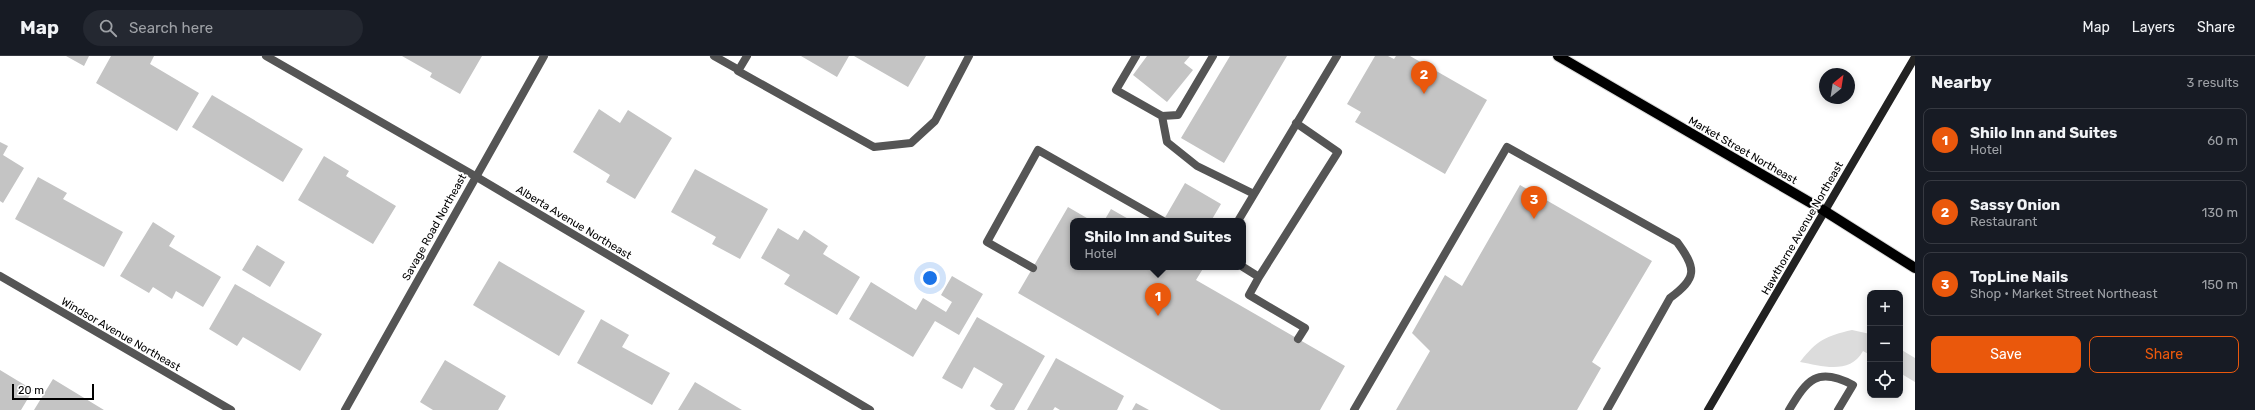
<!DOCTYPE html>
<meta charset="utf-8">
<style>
body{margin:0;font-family:Rubik,sans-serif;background:#242831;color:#f1f3f6}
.controls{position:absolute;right:12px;bottom:12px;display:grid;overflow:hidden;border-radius:8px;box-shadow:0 2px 10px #0003}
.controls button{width:36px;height:36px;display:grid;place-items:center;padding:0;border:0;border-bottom:1px solid #363941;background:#171b24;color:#f1f3f6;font:20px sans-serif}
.compass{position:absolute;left:1819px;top:12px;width:36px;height:36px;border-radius:50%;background:#171b24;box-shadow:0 2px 10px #0003;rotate:30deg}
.scale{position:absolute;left:12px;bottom:10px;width:82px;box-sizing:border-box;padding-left:4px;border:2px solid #000;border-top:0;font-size:11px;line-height:14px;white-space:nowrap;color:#000;-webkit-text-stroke:3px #fff;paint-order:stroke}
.you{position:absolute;left:930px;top:222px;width:14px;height:14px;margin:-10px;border:3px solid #fff;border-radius:50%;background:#1a73e8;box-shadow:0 0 0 6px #1a73e833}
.badge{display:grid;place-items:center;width:26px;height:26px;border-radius:50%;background:#ea580c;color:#fff;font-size:13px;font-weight:700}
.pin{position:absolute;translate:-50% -33px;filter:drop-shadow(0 1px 2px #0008)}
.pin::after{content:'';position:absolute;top:21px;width:14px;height:12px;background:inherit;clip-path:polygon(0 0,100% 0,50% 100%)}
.popup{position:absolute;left:1070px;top:162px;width:176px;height:52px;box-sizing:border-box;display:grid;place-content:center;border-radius:8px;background:#171b24;filter:drop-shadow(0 1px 3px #0005);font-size:13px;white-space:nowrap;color:#9ea1a6}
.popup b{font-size:15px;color:#f1f3f6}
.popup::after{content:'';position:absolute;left:50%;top:100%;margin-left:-8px;border:8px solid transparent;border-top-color:#171b24}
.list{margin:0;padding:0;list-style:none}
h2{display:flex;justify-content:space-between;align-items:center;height:52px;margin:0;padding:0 16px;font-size:17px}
h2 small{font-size:13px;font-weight:400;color:#9ea1a6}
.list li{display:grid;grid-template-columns:26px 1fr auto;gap:12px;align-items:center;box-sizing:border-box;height:64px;margin:0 8px 8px;padding:0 8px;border:1px solid #363941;border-radius:8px}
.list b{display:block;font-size:15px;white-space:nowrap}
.list p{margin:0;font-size:13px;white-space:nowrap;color:#9ea1a6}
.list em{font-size:13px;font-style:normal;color:#9ea1a6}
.actions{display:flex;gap:8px;padding:12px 16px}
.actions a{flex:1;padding:9px 0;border:1px solid #ea580c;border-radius:8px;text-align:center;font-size:14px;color:#ea580c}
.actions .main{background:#ea580c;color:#fff}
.icon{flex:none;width:22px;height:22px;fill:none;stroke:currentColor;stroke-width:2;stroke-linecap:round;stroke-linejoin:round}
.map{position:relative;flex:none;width:1915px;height:354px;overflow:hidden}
header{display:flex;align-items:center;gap:24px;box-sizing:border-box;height:56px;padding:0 20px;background:#171b24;border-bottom:1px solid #363941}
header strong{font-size:19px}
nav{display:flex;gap:22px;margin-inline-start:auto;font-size:14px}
.search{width:280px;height:36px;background:#242831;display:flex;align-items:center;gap:10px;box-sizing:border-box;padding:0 14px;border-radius:22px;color:#9ea1a6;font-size:15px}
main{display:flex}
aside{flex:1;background:#171b24}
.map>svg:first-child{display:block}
</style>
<header>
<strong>Map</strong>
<div class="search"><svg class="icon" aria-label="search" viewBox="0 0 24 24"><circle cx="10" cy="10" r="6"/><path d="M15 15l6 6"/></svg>Search here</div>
<nav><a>Map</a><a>Layers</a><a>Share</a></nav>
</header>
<main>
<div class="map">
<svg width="1915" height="354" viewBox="0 0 1915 354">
<rect width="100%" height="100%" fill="#fff"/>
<!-- green -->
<path fill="#dcdcdc" d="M1852,274L1870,278V299L1863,295C1850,319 1822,310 1800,306C1817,284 1826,280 1852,274Z
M1900,293L1915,302V326L1900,317Z"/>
<!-- building -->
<path fill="#c4c4c4" d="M66,0H89L84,10Z
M111,0H154L150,8L199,37L177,75L96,27Z
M402,0H482L460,38L430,21L432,17Z
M801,0H849L837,21Z
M854,0H926L908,31Z
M1147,0H1190L1184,7L1193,14L1167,46L1133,19Z
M1230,0H1287L1224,107L1181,82Z
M1375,0H1388L1394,3L1396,0H1410L1487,44L1445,118L1355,66L1361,56L1347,48Z
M212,39L303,93L283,126L192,71Z
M599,53L620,67L628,54L672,82L635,143L606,126L610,119L573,96Z
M0,86L8,90L3,99L24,112L3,147L0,145Z
M324,100L349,115L346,120L396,150L373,188L298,144Z
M695,113L768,153L740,203L712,188L716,181L671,156Z
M38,121L67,137L63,143L123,176L104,211L15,163Z
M1185,127L1221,148L1211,165H1163Z
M1520,129L1652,205L1592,306L1601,312L1577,354H1396L1430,295L1412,277L1445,219L1462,230Z
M1068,151L1092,165H1073V211H1204L1196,224L1345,310L1320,354H1221L1018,237Z
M1111,153L1132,165H1104Z
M153,166L175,180L169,190L221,221L203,251L176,235L172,243L153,231L149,237L120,220Z
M778,172L798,184L804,174L828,190L823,198L860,221L837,259L784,228L790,219L761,202Z
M257,189L285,206L270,231L242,214Z
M499,205L585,255L559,300L473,249Z
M952,220L983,238L959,279L935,265L913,301L849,263L871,226L916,254L923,242L946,256L952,246L941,239Z
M235,228L322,278L300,315L243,281L237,290L209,273Z
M977,261L1045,300L1014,354H996L990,350L1003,328L974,311L962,333L942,322Z
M601,263L629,279L622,291L670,317L652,349L577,307Z
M1056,302L1124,340L1117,354H1060L1055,351L1053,354H1027Z
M445,304L506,340L498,354H433L420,346Z
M0,314L33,334L21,354H0Z
M53,323L104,354H34Z
M695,326L742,354H678Z
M1136,347L1149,354H1132Z"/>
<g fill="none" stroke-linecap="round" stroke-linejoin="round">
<!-- primary casing -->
<g stroke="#dbdbdb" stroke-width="12">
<path id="primary" d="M1558,0L1823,154L1915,212"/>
</g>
<!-- service -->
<path stroke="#555" stroke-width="8" d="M714,0L739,14
M747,0L738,15L874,91L911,87L935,65L969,0
M1136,0L1116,34L1162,60L1178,59L1213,0
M1162,60L1167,86L1197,110L1254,138
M1238,165L1337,0
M1243,211L1259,221L1338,96L1296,67
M1033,212L987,186L1038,94L1163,165
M1259,221L1249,239L1305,272L1298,283
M1354,354L1507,91L1677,186C1697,213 1697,222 1670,242L1607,354
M1789,354C1807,324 1817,310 1853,329L1838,354"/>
<!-- minor -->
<path stroke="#555" stroke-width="8" d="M266,0L475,120L870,354
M0,220L231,354"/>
<!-- tertiary -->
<path stroke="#555" stroke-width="8" d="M345,354L544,0"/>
<!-- secondary -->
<path stroke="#222" stroke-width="8" d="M1708,354L1915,1"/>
<!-- primary -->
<use href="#primary" stroke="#000" stroke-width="10"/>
</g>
<g text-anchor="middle" stroke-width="4" stroke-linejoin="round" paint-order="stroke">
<!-- street labels -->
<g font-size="11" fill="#000" stroke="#fff">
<text transform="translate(1743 94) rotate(30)" y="4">Market Street Northeast</text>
<text transform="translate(574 166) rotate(31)" y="4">Alberta Avenue Northeast</text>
<text transform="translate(434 171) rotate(-61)" y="4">Savage Road Northeast</text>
<text transform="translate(1802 172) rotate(-60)" y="4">Hawthorne Avenue Northeast</text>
<text transform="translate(121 278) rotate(30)" y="4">Windsor Avenue Northeast</text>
</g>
</g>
</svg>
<div class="controls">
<button>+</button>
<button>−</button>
<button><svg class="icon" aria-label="locate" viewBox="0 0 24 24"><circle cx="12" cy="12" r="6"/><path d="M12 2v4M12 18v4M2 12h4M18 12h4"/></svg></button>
</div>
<svg class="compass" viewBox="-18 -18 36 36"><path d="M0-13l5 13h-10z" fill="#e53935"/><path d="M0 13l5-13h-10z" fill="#9ea1a6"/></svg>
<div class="scale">20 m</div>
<div class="you"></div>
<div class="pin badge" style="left:1158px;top:260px">1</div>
<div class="popup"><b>Shilo Inn and Suites</b>Hotel</div>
<div class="pin badge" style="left:1424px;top:38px">2</div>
<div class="pin badge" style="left:1534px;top:163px">3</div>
</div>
<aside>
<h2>Nearby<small>3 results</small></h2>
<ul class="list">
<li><span class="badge">1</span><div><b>Shilo Inn and Suites</b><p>Hotel</p></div><em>60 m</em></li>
<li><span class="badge">2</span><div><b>Sassy Onion</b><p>Restaurant</p></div><em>130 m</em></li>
<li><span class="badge">3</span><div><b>TopLine Nails</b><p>Shop · Market Street Northeast</p></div><em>150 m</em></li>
</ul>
<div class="actions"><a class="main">Save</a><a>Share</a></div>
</aside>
</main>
